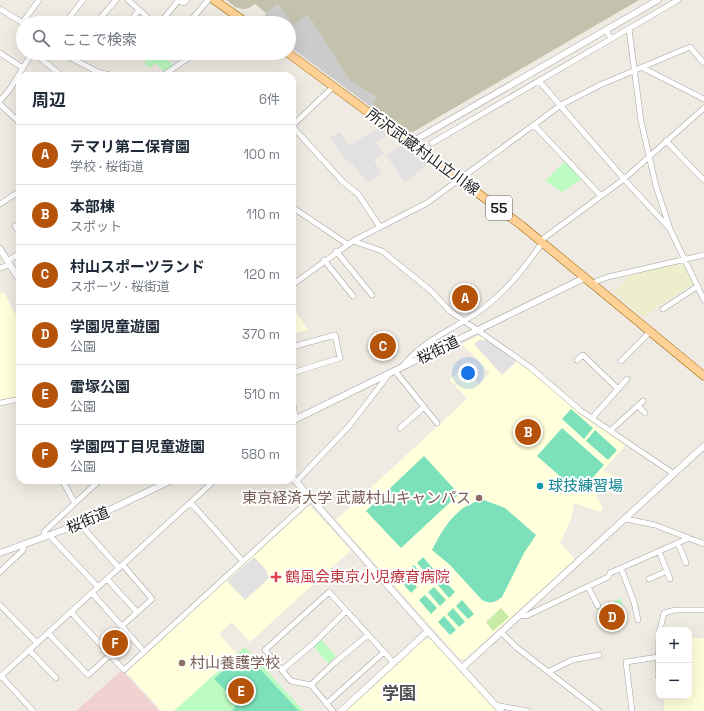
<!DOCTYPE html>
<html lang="ja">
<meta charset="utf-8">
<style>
body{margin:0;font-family:"Space Grotesk","Noto Sans JP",sans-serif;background:#f2f2f3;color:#1f2937}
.controls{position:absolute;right:12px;bottom:12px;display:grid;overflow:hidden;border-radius:8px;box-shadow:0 4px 16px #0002}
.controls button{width:36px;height:36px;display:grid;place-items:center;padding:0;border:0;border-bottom:1px solid #e0e1e3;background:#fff;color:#1f2937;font:20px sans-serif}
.you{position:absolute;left:468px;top:373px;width:14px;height:14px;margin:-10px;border:3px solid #fff;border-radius:50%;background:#1a73e8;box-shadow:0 0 0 6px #1a73e833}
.badge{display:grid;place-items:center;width:26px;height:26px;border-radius:50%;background:#b45309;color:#fff;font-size:13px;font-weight:700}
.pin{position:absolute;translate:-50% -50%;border:2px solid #fff;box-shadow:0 1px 4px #0006}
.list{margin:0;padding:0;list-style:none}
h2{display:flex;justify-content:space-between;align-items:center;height:52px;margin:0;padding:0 16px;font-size:17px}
h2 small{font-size:13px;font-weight:400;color:#747a83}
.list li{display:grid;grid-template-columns:26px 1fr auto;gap:12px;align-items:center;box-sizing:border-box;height:60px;padding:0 16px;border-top:1px solid #e0e1e3}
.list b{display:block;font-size:15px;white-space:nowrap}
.list p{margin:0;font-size:13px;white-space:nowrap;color:#747a83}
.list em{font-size:13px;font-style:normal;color:#747a83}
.icon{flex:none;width:22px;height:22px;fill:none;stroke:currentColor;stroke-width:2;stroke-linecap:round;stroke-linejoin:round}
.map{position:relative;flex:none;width:704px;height:711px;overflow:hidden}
.search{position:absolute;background:#fff;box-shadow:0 4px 16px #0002;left:16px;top:16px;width:280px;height:44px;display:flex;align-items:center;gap:10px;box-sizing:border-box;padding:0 14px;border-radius:22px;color:#747a83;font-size:15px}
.panel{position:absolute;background:#fff;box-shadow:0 4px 16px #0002;left:16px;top:72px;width:280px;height:412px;border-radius:12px}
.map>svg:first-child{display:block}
</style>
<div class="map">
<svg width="704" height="711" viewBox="0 0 704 711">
<rect width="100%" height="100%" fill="#efeae2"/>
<!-- commercial -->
<path fill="#f0d1d0" d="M122,670L159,711H76Z"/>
<!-- education -->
<path fill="#ffffdb" d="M4,292L20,323V396L0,400V293Z
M292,306L308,330L292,334Z
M482,334L627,443L603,471L615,476L595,493L603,509L601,512L574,503L571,519L560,543L575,559L465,659H460L336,520L467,399L450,379L463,368L479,384L490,373L462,344Z
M309,505L351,550L250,642L232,622L219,634L237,654L174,711H162L126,672Z
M689,638H704V711H664V696H689Z
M431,639L498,711H346L424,640Z"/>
<!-- religious -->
<path fill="#cbcbcb" d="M278,4L308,15L350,81L377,97L371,107L289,46V23H264L263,19L266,13Z"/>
<!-- construction -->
<path fill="#c3c3ad" d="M226,0H639L413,132H405L371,107L377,97L350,81L308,15L293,24L278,4L266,13L255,4L249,8L243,9L235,7Z"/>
<!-- farmland -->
<path fill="#eceecc" d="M682,262L685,264L693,281L692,285L643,317L614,293L631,274Z"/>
<!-- grass -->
<path fill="#c8eba5" d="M501,608L509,617L493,631L486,622Z"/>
<!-- park -->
<path fill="#bcfbc1" d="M153,53H160L174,66L165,72L155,63L150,68L144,63Z
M565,161L582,179L562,192L545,181Z
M621,598L627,623L601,629L597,610Z
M129,634L122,642L125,645L114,655L105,645L116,636L121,641Z
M321,639L336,656L329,664L314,647Z
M245,647L304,711H174Z"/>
<!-- pitch -->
<path fill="#7ce1ba" d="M571,409L593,428L584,439L562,419Z
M562,428L604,465L579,493L537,456Z
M595,430L617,450L608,460L586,441Z
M424,456L459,494L401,548L366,511Z
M484,500L505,508L536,535L524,553L502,597C495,603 490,604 482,600L450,565L432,550C443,528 458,503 484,500Z
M423,557L435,571L429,576L417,563Z
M414,565L426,579L420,584L408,571Z
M405,574L417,587L411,593L399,579Z
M443,579L455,592L449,598L437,584Z
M434,587L446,600L440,606L428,592Z
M425,595L437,608L431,614L419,600Z
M462,600L474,614L468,619L456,606Z
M453,608L465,622L459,627L447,614Z
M444,616L456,630L450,635L438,622Z
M244,652L299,711H232L245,693H240L234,699L214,679Z"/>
<!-- parking -->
<path fill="#e1e1e1" d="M380,127L390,134L376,142L384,154L374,160L381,174L367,182L352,163L349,164L330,138L340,132L349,146Z
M403,143L430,162L405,183L387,156Z
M480,339L484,341L486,339L516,359L515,363L502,375L474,344Z
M254,557L266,570L269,578L245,600L227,581Z"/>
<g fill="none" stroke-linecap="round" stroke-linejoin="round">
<!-- minor casing -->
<g stroke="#a4a4a4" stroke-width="6">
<path id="minor" d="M128,0L154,23
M0,9L23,23
M22,23L39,0
M76,23L69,18L83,0
M96,23L116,0
M129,23L139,10
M160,23L178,1L184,3L187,0
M189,23L208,0
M629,29L641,121L656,186L670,229L704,300
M606,30L611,39L678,0
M0,53L23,68
M34,53L62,76
M61,53L98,72L114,76
M129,53L134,55L136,53
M178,53L187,59
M643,68L704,99
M162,76L196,53
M539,81L624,179L669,228
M334,86L292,126L343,182L358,194L380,227
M0,101L10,89L32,53
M0,104L20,123
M534,125L601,196
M666,141L704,180
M432,143L611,39
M0,204L20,191
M292,207L347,244
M20,224L15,226L20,234
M353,241L382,251L430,290L450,311L530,367L581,411L674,474
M540,241L624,179L704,108
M336,251L372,295
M324,260L353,296
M7,261L20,253
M0,268L9,265
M292,285L353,241L427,203L561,105L600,85L690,47L704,63
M593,285L597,281L608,277L704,255
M663,309L698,286
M292,347L335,335L340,358L292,373
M577,360L583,355L618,389
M621,361L650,332
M403,366C423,339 458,328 485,307C508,289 525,267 542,243
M395,371L437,423
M292,400L296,419
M0,403L20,399
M638,406L645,413
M592,418L627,379
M400,428L424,407
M611,430L643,401
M62,480L75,503L100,480
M296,482L350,425L389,374
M191,503L240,558
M626,519L655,525L704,544
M80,524L119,568
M50,536L98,587
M44,538V532L75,503
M678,543L686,563
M659,551L670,579
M621,568L634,602L638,620
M0,572L23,550L24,545
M107,579L137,612
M649,579L667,571
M588,587L598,606
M92,593L141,648
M0,605L37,643
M71,612L121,667
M520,615L526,616L608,577L610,573L689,538
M122,626L152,599L123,565
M660,630L664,613L675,610H704
M501,632L516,647L599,711
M48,633L88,675L110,655
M29,650L56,678
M124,670L311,499
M282,670L313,644L346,611
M548,672L572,660L599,655
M1,676L33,711
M658,676L659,632
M0,677L215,480
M311,685L333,664L368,635
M326,704L384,652
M495,705L527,711
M333,711L311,685L291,681L265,650L329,592L394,663
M632,711L626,662L658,657"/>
</g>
<!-- tertiary casing -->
<g stroke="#a4a4a4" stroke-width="7">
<path id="tertiary" d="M410,143L658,0
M0,249L20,281
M292,421L584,278
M292,477L428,631L501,711
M0,553L80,524L172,480
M462,668L704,446
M341,711L428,631"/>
</g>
<!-- primary casing -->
<g stroke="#966300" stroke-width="9">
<path id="primary" d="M214,0L247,23
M288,53L521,225L704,376"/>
</g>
<!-- minor -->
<use href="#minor" stroke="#fff" stroke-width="5"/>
<!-- tertiary -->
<use href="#tertiary" stroke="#fff" stroke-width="6"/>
<!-- primary -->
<use href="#primary" stroke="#ffd197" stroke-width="8"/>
</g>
<!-- markers -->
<circle fill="#0f9aa8" stroke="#fff" stroke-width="1.5" cx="540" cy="486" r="4"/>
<g fill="#8d6e63" stroke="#fff" stroke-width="1.5">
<circle cx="479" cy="498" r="4"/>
<circle cx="182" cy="663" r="4"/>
</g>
<path fill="#e0444e" stroke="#fff" stroke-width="1.5" d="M274 571h4v4h4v4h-4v4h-4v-4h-4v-4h4z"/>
<g text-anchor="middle" stroke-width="4" stroke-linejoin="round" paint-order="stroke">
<!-- shield labels -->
<rect fill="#fff" stroke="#616161" stroke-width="1" x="486" y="196" width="26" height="24" rx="3"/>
<g font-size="14" font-weight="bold" fill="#1d1d1d">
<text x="499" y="213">55</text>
</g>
<!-- street labels -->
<g font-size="15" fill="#1d1d1d" stroke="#fff">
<text transform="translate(423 152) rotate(36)" y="5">所沢武蔵村山立川線</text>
<text transform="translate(438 350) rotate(-26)" y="5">桜街道</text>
<text transform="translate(88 520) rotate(-23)" y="5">桜街道</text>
</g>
<!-- culture labels -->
<g font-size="15" fill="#0d838f" stroke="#fff" text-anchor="start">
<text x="548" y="491">球技練習場</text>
</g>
<!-- education labels -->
<g font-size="15" fill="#785e54" stroke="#fff" text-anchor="end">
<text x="471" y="503">東京経済大学 武蔵村山キャンパス</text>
<text x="190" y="668" text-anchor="start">村山養護学校</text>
</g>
<!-- health labels -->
<g font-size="15" fill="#be3a42" stroke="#fff" text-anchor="start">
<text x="285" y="582">鶴風会東京小児療育病院</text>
</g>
<!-- quarter labels -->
<g font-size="17" font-weight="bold" fill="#505050" stroke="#fff">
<text x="399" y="699">学園</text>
</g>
</g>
</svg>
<div class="controls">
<button>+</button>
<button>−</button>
</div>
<div class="you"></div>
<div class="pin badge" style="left:465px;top:298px">A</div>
<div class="pin badge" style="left:528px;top:432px">B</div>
<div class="pin badge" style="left:383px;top:346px">C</div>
<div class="pin badge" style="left:612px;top:617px">D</div>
<div class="pin badge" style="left:241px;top:691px">E</div>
<div class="pin badge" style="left:115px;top:643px">F</div>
<div class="search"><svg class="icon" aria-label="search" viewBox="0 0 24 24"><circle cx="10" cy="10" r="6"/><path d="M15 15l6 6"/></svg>ここで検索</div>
<section class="panel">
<h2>周辺<small>6件</small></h2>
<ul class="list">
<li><span class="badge">A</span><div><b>テマリ第二保育園</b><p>学校 · 桜街道</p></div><em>100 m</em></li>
<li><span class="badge">B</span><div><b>本部棟</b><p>スポット</p></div><em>110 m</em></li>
<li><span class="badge">C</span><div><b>村山スポーツランド</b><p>スポーツ · 桜街道</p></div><em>120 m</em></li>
<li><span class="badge">D</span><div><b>学園児童遊園</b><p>公園</p></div><em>370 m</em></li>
<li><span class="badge">E</span><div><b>雷塚公園</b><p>公園</p></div><em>510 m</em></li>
<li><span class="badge">F</span><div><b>学園四丁目児童遊園</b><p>公園</p></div><em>580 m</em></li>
</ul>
</section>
</div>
